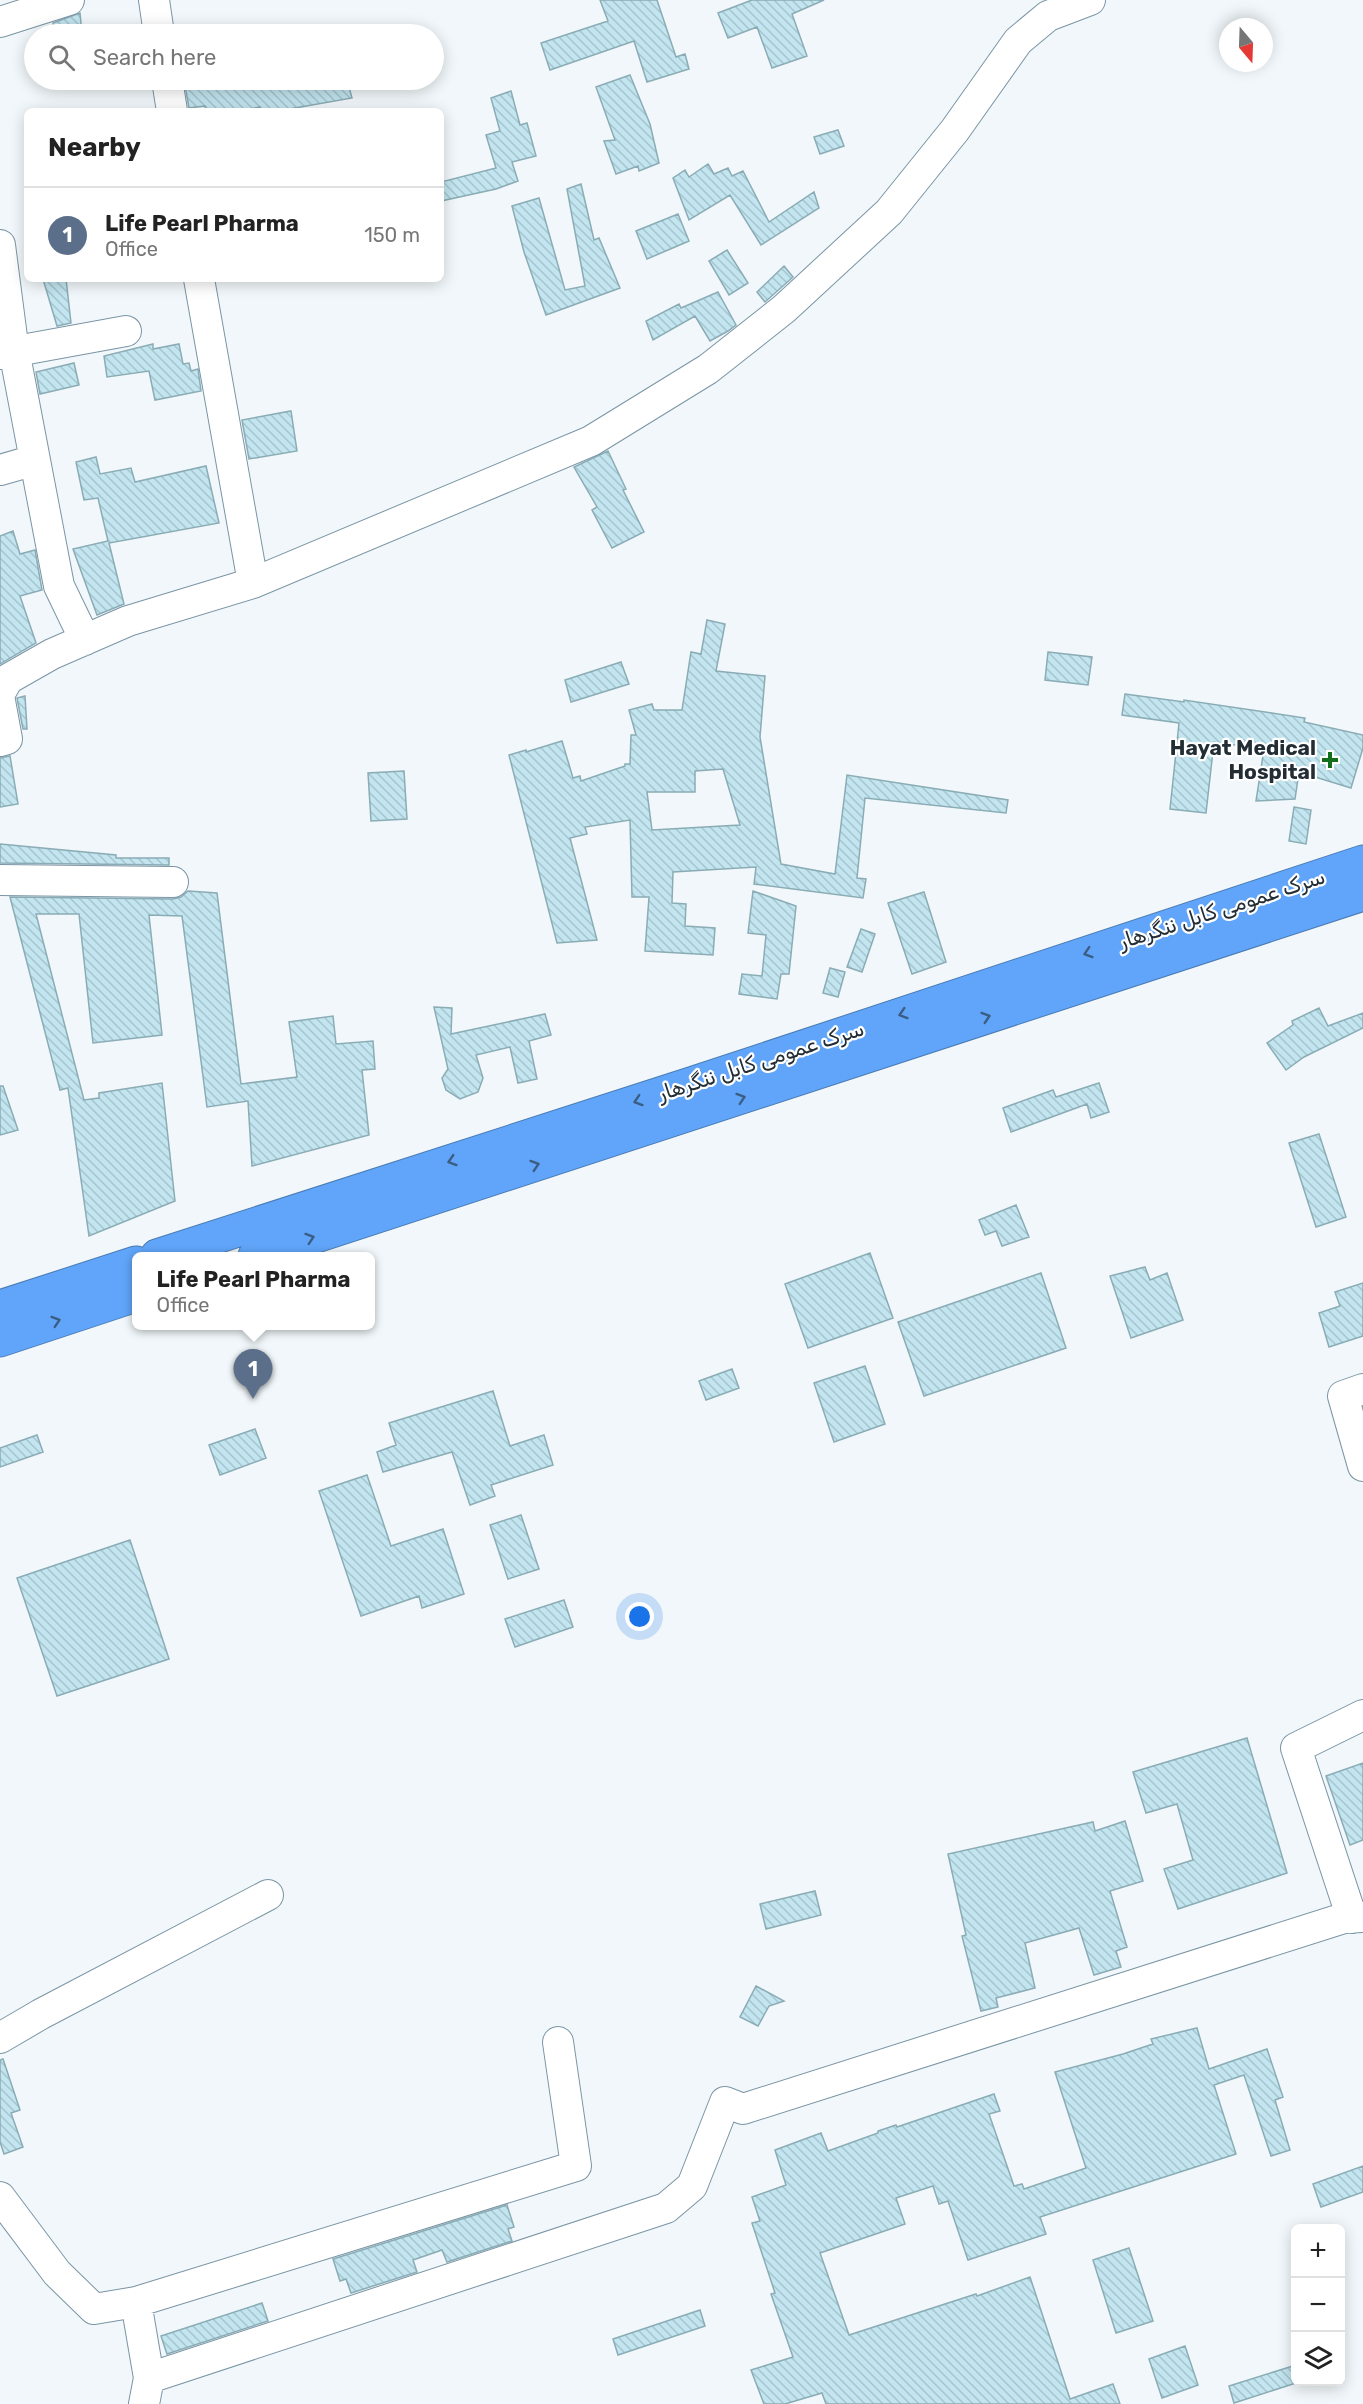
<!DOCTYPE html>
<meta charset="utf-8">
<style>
body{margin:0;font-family:Rubik,Cairo,sans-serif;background:#f2f2f2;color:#222}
.controls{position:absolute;right:18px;bottom:18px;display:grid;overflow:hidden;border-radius:9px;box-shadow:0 3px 15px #0003}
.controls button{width:54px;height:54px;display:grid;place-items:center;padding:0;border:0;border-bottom:2px solid #e0e0e0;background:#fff;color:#222;font:30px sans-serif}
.compass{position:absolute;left:1219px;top:18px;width:54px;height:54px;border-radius:50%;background:#fff;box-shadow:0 3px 15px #0003;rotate:161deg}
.you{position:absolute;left:640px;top:1617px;width:21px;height:21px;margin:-15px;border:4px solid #fff;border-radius:50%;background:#1a73e8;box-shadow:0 0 0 9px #1a73e833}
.badge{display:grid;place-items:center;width:39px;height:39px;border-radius:50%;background:#126f1b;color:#fff;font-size:20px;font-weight:700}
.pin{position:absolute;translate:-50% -50px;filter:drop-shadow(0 2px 3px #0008)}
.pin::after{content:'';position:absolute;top:32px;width:21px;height:18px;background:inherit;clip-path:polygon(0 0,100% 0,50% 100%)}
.popup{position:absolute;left:132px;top:1252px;width:243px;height:78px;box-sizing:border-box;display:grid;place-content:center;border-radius:9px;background:#fff;filter:drop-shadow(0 2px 4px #0005);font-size:20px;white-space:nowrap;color:#767676}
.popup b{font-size:22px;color:#222}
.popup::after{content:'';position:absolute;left:50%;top:100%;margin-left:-12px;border:12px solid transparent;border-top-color:#fff}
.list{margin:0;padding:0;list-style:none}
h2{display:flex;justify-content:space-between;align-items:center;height:78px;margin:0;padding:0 24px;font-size:26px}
h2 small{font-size:20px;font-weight:400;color:#767676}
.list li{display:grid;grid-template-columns:39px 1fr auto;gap:18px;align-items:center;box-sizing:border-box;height:96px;padding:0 24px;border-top:2px solid #e0e0e0}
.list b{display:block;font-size:22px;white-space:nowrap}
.list p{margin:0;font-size:20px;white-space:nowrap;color:#767676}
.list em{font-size:20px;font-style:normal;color:#767676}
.icon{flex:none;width:33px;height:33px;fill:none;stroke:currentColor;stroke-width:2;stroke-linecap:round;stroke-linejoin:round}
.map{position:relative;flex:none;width:1363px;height:2404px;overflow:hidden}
.search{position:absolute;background:#fff;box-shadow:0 3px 15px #0003;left:24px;top:24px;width:420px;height:66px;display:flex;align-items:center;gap:15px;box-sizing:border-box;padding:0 21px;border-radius:33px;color:#767676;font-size:22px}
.panel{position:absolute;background:#fff;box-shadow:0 3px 15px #0003;left:24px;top:108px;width:420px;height:174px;border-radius:9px}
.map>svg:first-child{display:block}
</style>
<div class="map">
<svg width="1363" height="2404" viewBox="0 0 1363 2404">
<defs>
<pattern id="building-back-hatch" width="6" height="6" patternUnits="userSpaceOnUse" patternTransform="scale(1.5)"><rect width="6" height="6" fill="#c2e5f0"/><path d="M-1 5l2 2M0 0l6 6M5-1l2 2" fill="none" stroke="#a6c5ce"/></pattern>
</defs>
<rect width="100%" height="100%" fill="#f1f7fa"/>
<!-- building -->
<path fill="url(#building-back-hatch)" stroke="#8aacb5" stroke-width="1.5" fill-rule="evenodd" d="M600,0H657L676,57L685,54L689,69L647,82L634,41L550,70L541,43L608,21Z
M752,0H824L792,14L807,56L772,68L757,27L728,38L718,13Z
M80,13L82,34H53V23Z
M630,75L650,124L659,163L639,171L638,166L616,174L604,141L615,140L596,87Z
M184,80H315L316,87L347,80L352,98L278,111H261L260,107L242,111H206L205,106L189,108Z
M511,91L520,125L527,123L536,156L512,162L518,181L496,189L441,201V182L496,168L486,135L500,131L491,98Z
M838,130L844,146L820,154L814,137Z
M708,164L714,174L728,168L732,176L743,171L769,222L814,192L819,208L761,245L730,195L689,220L673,178L685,170L689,177Z
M581,184L594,240L599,238L620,288L546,315L524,252L512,206L539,198L565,290L585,286L567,189Z
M678,214L689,241L647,259L636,231Z
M727,250L748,283L729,295L709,261Z
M784,266L793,277L765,302L757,292Z
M43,279H66L71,323L57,326Z
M718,292L736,325L728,331L710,341L695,316L653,340L646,321L679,304L681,308Z
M153,344V349L179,344L183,364L189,363L191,371L198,369L201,391L155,400L149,371L107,377L104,356Z
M74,363L79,385L40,394L36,372Z
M291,411L297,451L249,459L242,420Z
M608,451L626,489L623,490L644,532L612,548L592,510L597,507L574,467Z
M96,457L100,474L131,468L135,482L206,466L219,523L109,543L124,604L97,615L73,549L108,541L98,498L84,500L76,462Z
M13,531L20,554L35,550L42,590L20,596L36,643L0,664V536Z
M707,620L725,624L716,671L765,676L760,737L781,864L835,874L847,775L1008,800L1006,813L865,798L857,878L866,879L863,898L754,884L756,867L673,872L672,903L686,904L685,926L715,928L713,955L645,951L649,897H632L630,820L585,827L587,834L570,838L597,940L557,943L509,755L526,750V752L562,741L573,778L580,776L581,781L625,766V764H630L631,735H636L629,710L652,704L654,710H682L691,652L701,654ZM723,769L740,825L652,830L647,792H695V771Z
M1048,652L1092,657L1088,685L1045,680Z
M621,662L629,684L571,702L565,680Z
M1125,694L1184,702V700L1305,718L1304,722L1363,735V748L1351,788L1299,772L1295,799L1256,801L1264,749L1214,742L1206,813L1170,809L1179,723L1122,715Z
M25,696L27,729H23L17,698Z
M10,756L18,804L0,807V758Z
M404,771L407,819L371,821L368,773Z
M1294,807L1311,810L1306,844L1289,841Z
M0,844L116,855V858H169V865L0,863Z
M188,891L217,893L241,1084L297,1077L289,1022L333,1016L336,1044L373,1041L375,1069L362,1070L369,1135L252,1166L248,1101L207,1107L182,916L149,915L162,1035L93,1043L79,914H36L84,1100L99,1098V1093L162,1083L175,1201L89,1236L68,1088L60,1090L10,897L173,899L181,897Z
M753,891L796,906L789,974H781L777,999L739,994L742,974L762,976L766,935L748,933Z
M924,892L946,962L912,974L888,903Z
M861,929L875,934L862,972L847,967Z
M830,968L845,972L838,997L823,993Z
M434,1007L452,1008L451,1034L545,1014L551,1035L529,1041L537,1079L518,1083L510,1047L476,1055L483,1078L478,1092L460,1099L446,1090L442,1078L448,1069Z
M1319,1008L1328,1026L1363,1013V1028L1304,1057L1286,1070L1267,1043L1293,1025L1292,1021Z
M1099,1083L1109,1112L1091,1118L1087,1104L1011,1132L1003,1108L1053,1090L1056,1097Z
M0,1086H3L18,1130L0,1135Z
M1319,1134L1346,1217L1316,1227L1289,1143Z
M1016,1205L1029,1237L1002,1246L996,1231L985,1235L979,1220Z
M870,1253L893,1318L808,1348L785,1284Z
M1145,1267L1150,1280L1167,1273L1183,1320L1131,1338L1110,1276Z
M1041,1273L1066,1348L924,1396L898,1322Z
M1363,1283V1336L1329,1347L1319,1313L1340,1306L1335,1292Z
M865,1366L885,1424L834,1442L814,1383Z
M732,1369L739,1388L706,1400L699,1381Z
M493,1391L510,1446L544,1435L553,1465L491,1485L495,1496L470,1505L452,1452L383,1472L377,1452L396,1445L389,1423Z
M255,1429L266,1458L220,1475L209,1445Z
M37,1435L43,1452L0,1467V1448Z
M367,1475L391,1546L443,1529L464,1594L422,1608L419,1596L361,1616L319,1491Z
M521,1515L539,1569L508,1579L490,1525Z
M130,1540L169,1659L57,1696L17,1578Z
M564,1600L573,1627L515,1647L505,1619Z
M1247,1738L1287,1873L1178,1909L1164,1869L1193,1860L1177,1804L1146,1813L1133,1772Z
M1363,1763V1840L1350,1845L1326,1776Z
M1125,1821L1143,1881L1110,1891L1127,1947L1116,1951L1121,1967L1094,1975L1079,1928L1025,1943L1035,1988L996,1998L998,2007L981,2011L962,1936L966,1935L948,1854L1093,1822L1095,1831Z
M815,1891L821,1915L766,1929L760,1904Z
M756,1986L784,2001L769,2006L758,2026L740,2017Z
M1197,2028L1209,2069L1267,2049L1283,2097L1275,2100L1290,2150L1271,2156L1244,2075L1214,2085L1236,2154L1040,2217L1046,2234L968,2260L948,2201L939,2204L933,2186L896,2198L905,2224L820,2253L849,2335L976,2294L977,2296L1030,2277L1070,2399L1113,2384L1120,2404H826L822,2393L785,2404H764L751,2370L793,2357L771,2294L775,2293L752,2223L760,2221L752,2197L786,2185L775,2150L821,2133L828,2151L878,2133V2131L896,2125L897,2127L994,2094L1000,2111L989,2114L1014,2186L1022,2184L1024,2189L1086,2168L1055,2072L1123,2054L1153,2044L1151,2039Z
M3,2059L20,2110L11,2113L23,2147L4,2154L0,2142V2060Z
M1363,2166V2192L1321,2207L1313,2184Z
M507,2205L514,2227L508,2229L512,2241L447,2262L442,2250L413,2260L417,2272L351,2293L346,2279L340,2281L333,2259Z
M1129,2248L1153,2321L1116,2333L1093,2260Z
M262,2303L268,2321L167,2354L161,2336Z
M700,2310L705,2326L618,2355L613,2339Z
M1185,2346L1198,2385L1162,2398L1149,2359Z
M1296,2365V2383L1234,2403L1229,2386Z"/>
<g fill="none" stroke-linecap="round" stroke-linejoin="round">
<!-- minor casing -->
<g stroke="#7a95a5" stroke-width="32">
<path id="minor" d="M154,0L159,34
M0,22L69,0
M167,80L172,111
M0,245L13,345L59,586L85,640
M199,279L253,583
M0,354L126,331
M0,470L35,460
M0,693L8,679L52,654L128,621L253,583L591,441L708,369L784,309L889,212L955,130L1018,41L1048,16L1090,0
M0,701L7,739L0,741
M0,880L173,882
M1363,1389L1343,1396L1363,1466
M1352,1918L1296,1748L1363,1715
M0,2038L41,2014L268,1895
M0,2197L57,2273L94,2309L136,2302L149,2378L144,2404
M136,2302L576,2166L558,2042
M149,2378L666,2208L692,2186L725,2102L743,2109L1344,1918L1363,1917"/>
</g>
<!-- highway casing -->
<g stroke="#4a7bb4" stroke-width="35">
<path id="highway" d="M157,1256L691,1084L1363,862
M255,1256L1363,894
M0,1307L136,1263
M0,1340L136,1295"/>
</g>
<!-- minor -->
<use href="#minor" stroke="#fff" stroke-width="30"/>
<!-- highway -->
<use href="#highway" stroke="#60a5f9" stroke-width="33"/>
</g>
<!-- one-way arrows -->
<defs><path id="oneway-chevron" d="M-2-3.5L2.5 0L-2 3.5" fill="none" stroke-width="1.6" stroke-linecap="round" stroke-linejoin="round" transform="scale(1.5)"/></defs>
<g stroke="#3b5d83">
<use href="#oneway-chevron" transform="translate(1088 953) rotate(162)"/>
<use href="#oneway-chevron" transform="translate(903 1014) rotate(162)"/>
<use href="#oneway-chevron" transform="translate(986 1017) rotate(-18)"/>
<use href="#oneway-chevron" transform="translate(741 1098) rotate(-18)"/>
<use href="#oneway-chevron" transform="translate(638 1101) rotate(162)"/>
<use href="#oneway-chevron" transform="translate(452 1161) rotate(162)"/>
<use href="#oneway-chevron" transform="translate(535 1165) rotate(-18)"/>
<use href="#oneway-chevron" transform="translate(310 1238) rotate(-18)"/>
<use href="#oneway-chevron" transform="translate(56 1321) rotate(-18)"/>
</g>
<!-- markers -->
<path fill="#126f1b" stroke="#fff" stroke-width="2" d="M1327 751h6v6h6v6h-6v6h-6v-6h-6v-6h6z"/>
<g text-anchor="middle" stroke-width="4.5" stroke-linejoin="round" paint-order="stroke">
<!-- poi labels -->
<g font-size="21" font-weight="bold" fill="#222d34" stroke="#fff" text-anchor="end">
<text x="1316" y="755">Hayat Medical<tspan x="1316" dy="24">Hospital</tspan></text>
</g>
<!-- street labels -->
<g font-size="21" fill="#222d34" stroke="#fff">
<text transform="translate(1222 909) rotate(-18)" y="7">سرک عمومی کابل ننگرهار</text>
<text transform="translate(761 1061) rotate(-18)" y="7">سرک عمومی کابل ننگرهار</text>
</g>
</g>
</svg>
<div class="controls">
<button>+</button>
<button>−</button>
<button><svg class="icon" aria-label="layers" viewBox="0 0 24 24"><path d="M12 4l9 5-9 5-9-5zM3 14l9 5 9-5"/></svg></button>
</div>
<svg class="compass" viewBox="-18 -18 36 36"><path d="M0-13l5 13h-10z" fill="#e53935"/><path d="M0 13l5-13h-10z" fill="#767676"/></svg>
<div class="you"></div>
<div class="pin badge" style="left:253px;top:1399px;background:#5c6f8a">1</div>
<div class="popup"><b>Life Pearl Pharma</b>Office</div>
<div class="search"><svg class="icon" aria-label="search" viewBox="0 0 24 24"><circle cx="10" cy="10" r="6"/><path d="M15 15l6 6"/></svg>Search here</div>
<section class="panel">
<h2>Nearby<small></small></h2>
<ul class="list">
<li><span class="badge" style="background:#5c6f8a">1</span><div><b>Life Pearl Pharma</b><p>Office</p></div><em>150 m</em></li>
</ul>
</section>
</div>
